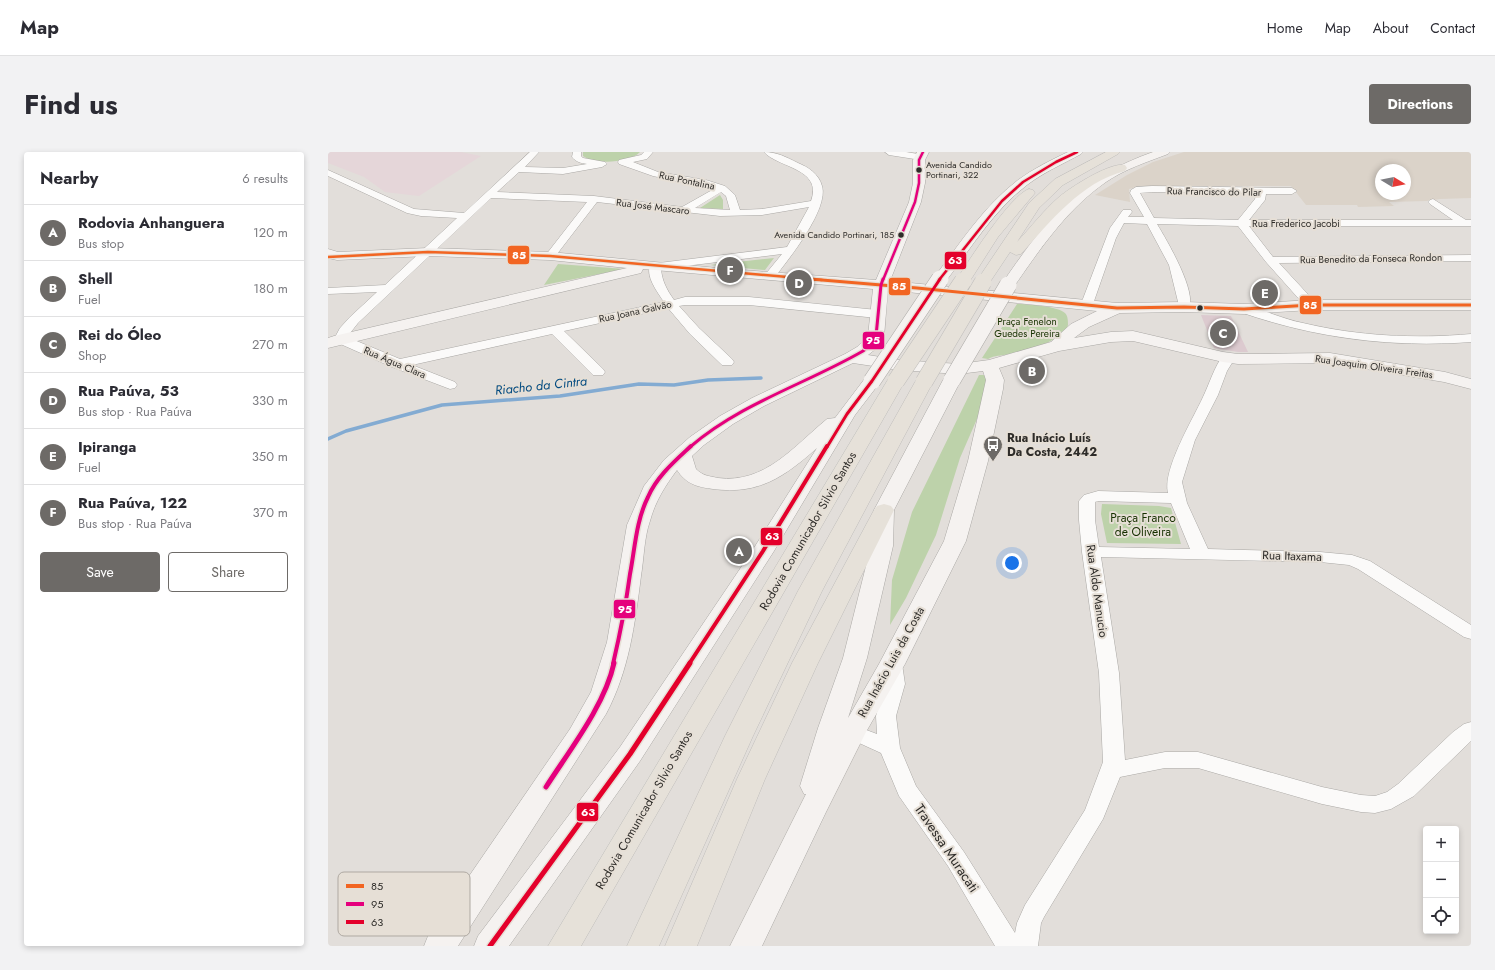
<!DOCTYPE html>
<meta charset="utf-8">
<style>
body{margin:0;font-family:Jost,sans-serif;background:#f2f2f3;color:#2b2b33}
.controls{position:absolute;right:12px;bottom:12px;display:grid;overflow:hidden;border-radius:4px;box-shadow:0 2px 6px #0003}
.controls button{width:36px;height:36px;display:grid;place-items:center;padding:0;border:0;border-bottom:1px solid #e1e1e2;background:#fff;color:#2b2b33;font:20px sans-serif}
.compass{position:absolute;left:1047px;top:12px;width:36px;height:36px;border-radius:50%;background:#fff;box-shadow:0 2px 6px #0003;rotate:100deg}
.you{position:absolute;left:684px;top:411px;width:14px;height:14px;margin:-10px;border:3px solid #fff;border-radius:50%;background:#1a73e8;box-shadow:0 0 0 6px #1a73e833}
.badge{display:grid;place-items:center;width:26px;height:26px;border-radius:50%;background:#6d6a67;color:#fff;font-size:13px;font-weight:700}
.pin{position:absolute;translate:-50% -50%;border:2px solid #fff;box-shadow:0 1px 4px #0006}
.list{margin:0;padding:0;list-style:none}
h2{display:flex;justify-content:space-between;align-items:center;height:52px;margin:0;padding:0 16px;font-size:17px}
h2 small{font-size:13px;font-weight:400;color:#7c7c81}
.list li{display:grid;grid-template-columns:26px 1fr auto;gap:12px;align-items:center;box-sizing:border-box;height:56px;padding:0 16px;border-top:1px solid #e1e1e2}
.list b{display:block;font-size:15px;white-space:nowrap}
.list p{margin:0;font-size:13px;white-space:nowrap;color:#7c7c81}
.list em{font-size:13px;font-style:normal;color:#7c7c81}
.actions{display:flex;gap:8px;padding:12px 16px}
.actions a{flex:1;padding:9px 0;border:1px solid #6d6a67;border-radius:4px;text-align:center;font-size:14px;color:#6d6a67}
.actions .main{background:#6d6a67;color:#fff}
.icon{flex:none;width:22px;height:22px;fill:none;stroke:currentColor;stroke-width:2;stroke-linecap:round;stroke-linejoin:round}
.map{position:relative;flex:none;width:1143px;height:794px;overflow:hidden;border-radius:4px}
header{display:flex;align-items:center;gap:24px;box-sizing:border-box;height:56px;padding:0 20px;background:#fff;border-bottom:1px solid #e1e1e2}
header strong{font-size:19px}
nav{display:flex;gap:22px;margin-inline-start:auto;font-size:14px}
.intro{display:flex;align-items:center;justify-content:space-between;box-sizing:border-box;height:96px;padding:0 24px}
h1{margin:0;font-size:28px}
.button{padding:10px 18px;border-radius:4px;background:#6d6a67;color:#fff;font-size:14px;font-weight:700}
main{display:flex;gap:24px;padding:0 24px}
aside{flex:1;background:#fff;border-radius:4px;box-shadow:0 2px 6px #0003}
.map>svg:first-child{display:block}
</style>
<header>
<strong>Map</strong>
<nav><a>Home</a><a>Map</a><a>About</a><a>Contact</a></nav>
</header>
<div class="intro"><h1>Find us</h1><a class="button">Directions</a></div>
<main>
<aside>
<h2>Nearby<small>6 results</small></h2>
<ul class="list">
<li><span class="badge">A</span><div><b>Rodovia Anhanguera</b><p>Bus stop</p></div><em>120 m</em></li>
<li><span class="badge">B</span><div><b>Shell</b><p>Fuel</p></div><em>180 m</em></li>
<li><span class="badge">C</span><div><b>Rei do Óleo</b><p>Shop</p></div><em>270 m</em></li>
<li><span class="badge">D</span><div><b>Rua Paúva, 53</b><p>Bus stop · Rua Paúva</p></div><em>330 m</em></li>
<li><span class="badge">E</span><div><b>Ipiranga</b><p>Fuel</p></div><em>350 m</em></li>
<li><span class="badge">F</span><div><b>Rua Paúva, 122</b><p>Bus stop · Rua Paúva</p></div><em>370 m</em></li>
</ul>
<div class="actions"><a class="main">Save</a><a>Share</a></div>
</aside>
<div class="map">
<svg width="1143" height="794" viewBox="0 0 1143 794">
<rect width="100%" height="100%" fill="#e2deda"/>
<!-- built -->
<path fill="#dbd3c9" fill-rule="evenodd" d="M856,0H1143V46L1112,47L1099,49L1061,50L1066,54L1030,55L1029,53H978L963,34H813L801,37L802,50L767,43L799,23L825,10ZM1053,18H1077V42H1053Z"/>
<!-- education -->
<path fill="#e5d6d9" d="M0,0H133L153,4L91,44L57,40L36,25L0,11Z"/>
<!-- green -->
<path fill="#bdd2aa" d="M255,0H312C302,11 266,13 255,4Z
M392,43L395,48V57L372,56Z
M446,106L437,118L382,113Z
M230,112L297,117L216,133Z
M689,152C699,152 729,154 737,161C740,164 740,169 740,173C736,189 695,200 681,202C673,204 667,203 660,207L654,206Z
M651,223H660L652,260L632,306L608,383L578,446L562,473L564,428L584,360Z
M774,352L831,354L843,356L853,392L779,391L773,362Z"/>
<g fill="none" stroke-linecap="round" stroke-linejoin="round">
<!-- stream -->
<path stroke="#83abd2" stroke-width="3.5" d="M0,287L18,279L114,253L232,244L311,232L346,233L380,228L433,226"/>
</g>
<!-- building -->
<path fill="#dccacf" d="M925,134H940L951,148L935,149Z
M873,163L903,164L920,200H910L886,196Z"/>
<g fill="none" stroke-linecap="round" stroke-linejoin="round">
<!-- street casing -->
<g stroke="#aaa8a5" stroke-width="1">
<path id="street" d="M202,0H211L197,15L235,16L259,12C253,11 248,10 244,5L245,0H253V4L255,6L277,10L279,12L274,15L235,22L191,20L169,40L266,44L354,55L386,37L325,24L291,12L290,10L291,8L313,3L316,0H325L319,7L305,10L330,20L378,28L397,34L407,43L412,58L434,57L483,49C495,16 450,16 436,0C449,0 458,5 470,11C480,15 491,22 494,34C501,57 461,107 446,126H438L436,124L454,102L333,117C334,129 339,138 346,148L357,145H421L549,158L553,159L555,162L553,165L549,166L421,153H357L351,154L371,176L404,207L406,210L404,213H394L362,182L340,156L236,179L275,217L277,220L275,223H265L224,182L84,213L127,230L129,233L127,236L122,237L64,215L8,190L6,187L12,176L22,165L49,140L0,142V136L57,133L129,66L93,64L79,61L0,24V18L86,57L136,61ZM393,40L398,44L402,58L367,56ZM163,46L259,50L217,104L222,107L226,106L269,50L392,64L434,63L481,55L459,95L323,112C316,123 330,141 336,150L72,207L19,185L30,171Z
M557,0H578L596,3L597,5L593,8L561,3Z
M824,34L964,36L969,39L964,42H938L937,48L921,68H1125L1102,52L1100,50L1102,48L1105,47L1138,68H1143V74H921L945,105L1143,103V109L951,111L987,150L989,153L987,156H979L938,110L910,74L829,72C838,87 871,142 860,158H852L841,113L819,72L796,71L788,86L765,152L763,155H755L753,152L782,76L795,58H803L804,60L800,65H816L802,41L803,38L808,35ZM824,40L929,41L927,47L910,68L826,66L812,41Z
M916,153C936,158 955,167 975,171C1030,184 1086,187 1143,182V190C1063,196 987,186 912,160L910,157L912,154Z
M900,202L905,203L907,206L899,219L890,243L867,288L854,330L859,351L880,397L992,400L1024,403L1042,409L1143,473V487L1136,485L1030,417L1021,413L992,410L773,405L791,521L797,608L837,600H870L994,635L1033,643L1047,644L1059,640L1070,632L1125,580L1136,572L1143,570V589L1086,644L1063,657L1047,661L1033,660L994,652L870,616H837L792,625L775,667L716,765L713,771L710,794H667L620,714L571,644L553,601L518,585L515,580L518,575L525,573L549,582L548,564L557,532L554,512L557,507L564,506L571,507L574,512L577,532L568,564L572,596L588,634L636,700L687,781L689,771L697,753L757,658L775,610L771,521L754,400L751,368V349L756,343L770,339L840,341C834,318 865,267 875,245C882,230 886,216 895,203ZM770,349L843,351L862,397L771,395L767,368V350Z"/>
</g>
<!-- secondary casing -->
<g stroke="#aaa8a5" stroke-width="1">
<path id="secondary" d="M589,0H601L597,8V31L593,50L562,129L789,151L856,150L916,152L983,148H1143V158H983L916,162L856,160L792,161L761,175L746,186L783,180L805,179L895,200L910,202L1002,201L1117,220L1143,227V237L1116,230L1002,211L910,212L895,210L805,189L783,190L731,199L671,216L676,228L675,237L660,309L638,389L577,512L538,580L498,660L434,794H402L478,642H476L472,634L490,576L515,506L543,394L546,358L615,228L618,224L624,223L630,224L633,228L566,358L565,394L539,506L520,566L551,512L616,389L640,309L658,228L655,219L631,222L571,218L525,211L436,254L405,272L376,293L364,304L368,317C375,324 381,324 390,326C437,332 466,294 499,267L507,266L538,225L544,224L550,225L553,229L527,263L446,399L312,609L181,794H146L150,784L292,595L424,399L489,296C456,325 431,343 385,337C369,335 358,332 349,318C337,334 327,350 322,369C316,386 316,406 313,424C307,472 301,519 278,562L130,794H96L100,784L242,577L263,540L279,490L299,373L316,334L336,308L362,285L392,264L424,246L517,202L529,195L540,184L545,137L315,117L313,121L0,196V186L6,184L299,116L222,108L100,104L9,108L0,106V97L10,100L100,96L222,100L400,117L548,128L581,50L585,31V8ZM560,138L589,141L769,159L743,172L723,190L661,208L631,212L571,208L540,203L549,196L556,184Z
M740,0H755L753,2C735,12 716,20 699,33C666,58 643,96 618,129L613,130L608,129L606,126L608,123C633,90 656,54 690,28C705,17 723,8 740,0Z
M825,0H842L840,2C819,10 797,17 778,30C739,57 712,97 685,136L680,137L675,136L673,133C716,70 750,26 825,0Z"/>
</g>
<!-- highway casing -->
<g stroke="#bfbdbb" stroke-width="1">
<path id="highway" d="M778,0H792L790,2L735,33L711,56L689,90C703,75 716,58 731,45C743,35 782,10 797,13L799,16L797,19C753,30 722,70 693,102L688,103L682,100L660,133L655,134L650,133L648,130L701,51L727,27Z
M701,37L705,38L707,41L670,85L640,132L635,133L630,132L628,129C639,111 683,42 701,37Z
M568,224L574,225L577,229L253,794H220L559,229L562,225Z
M596,225L602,226L605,230L494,439L425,584L331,794H299L397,584L470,439L587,230L590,226Z
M556,352L563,354L566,358L490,511L437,627L369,794H337L409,627L464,511L546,358L549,354Z"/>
</g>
<!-- street -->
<use href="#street" fill="#fbfaf9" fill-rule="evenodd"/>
<!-- secondary -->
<use href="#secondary" fill="#f5f2f0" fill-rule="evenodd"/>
<!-- highway -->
<use href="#highway" fill="#e6e1d9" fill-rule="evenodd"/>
<!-- secondary-bridge-far1 casing -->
<g stroke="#aaa8a5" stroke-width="14" stroke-linecap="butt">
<path id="secondary-bridge-far1" d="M611,128L613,126"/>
</g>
<!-- secondary-bridge casing -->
<g stroke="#aaa8a5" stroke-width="18" stroke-linecap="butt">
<path id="secondary-bridge" d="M624,228L680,133
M544,229L612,127"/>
</g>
<!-- highway-bridge casing -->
<g stroke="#bfbdbb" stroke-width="18" stroke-linecap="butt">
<path id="highway-bridge" d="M568,229L635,129
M596,230L655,130"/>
</g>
<!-- secondary-bridge-far1 -->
<use href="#secondary-bridge-far1" stroke="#f5f2f0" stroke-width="13"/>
<!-- secondary-bridge -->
<use href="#secondary-bridge" stroke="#f5f2f0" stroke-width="17"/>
<!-- highway-bridge -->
<use href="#highway-bridge" stroke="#e6e1d9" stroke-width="17"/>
<!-- bus-1-far1 casing -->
<g stroke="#e6dfd6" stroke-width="4.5">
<path id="bus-1-far1" d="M0,105L100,100L222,104L494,128"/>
</g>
<!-- bus-1 casing -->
<g stroke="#e6dfd6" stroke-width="5.5">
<path id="bus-1" d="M482,127L589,136L789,156L856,155L916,157L983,153H1143"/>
</g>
<!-- bus-2-far3 casing -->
<g stroke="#e6dfd6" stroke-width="4.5">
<path id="bus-2-far3" d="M555,128L587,50L591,31V8L595,0"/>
</g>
<!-- bus-2-far2 casing -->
<g stroke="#e6dfd6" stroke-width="5.5">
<path id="bus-2-far2" d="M362,295C413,251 478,232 535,199L543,192L548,184L553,133L555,127"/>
</g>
<!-- bus-2-far1 casing -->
<g stroke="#e6dfd6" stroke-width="7">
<path id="bus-2-far1" d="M285,512C292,482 298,452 302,422C307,396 308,369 320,345C329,324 347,309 363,294"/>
</g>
<!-- bus-2 casing -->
<g stroke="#e6dfd6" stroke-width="8">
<path id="bus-2" d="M218,635C241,599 277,553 286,511"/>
</g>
<!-- bus-3-far3 casing -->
<g stroke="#e6dfd6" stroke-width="4.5">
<path id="bus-3-far3" d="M611,128L674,49L695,30L728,10L749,0"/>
</g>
<!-- bus-3-far2 casing -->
<g stroke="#e6dfd6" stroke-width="5.5">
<path id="bus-3-far2" d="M499,295L519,262L544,229L612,127"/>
</g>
<!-- bus-3-far1 casing -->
<g stroke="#e6dfd6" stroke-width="7">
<path id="bus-3-far1" d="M361,512L435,399L499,294"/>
</g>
<!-- bus-3 casing -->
<g stroke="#e6dfd6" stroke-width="8">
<path id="bus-3" d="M162,794L302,602L362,511"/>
</g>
<!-- bus-1-far1 -->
<use href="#bus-1-far1" stroke="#f26522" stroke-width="2.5"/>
<!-- bus-1 -->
<use href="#bus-1" stroke="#f26522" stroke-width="3"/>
<!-- bus-2-far3 -->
<use href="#bus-2-far3" stroke="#e5007d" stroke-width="2.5"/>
<!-- bus-2-far2 -->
<use href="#bus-2-far2" stroke="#e5007d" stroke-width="3"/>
<!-- bus-2-far1 -->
<use href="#bus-2-far1" stroke="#e5007d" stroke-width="4"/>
<!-- bus-2 -->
<use href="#bus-2" stroke="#e5007d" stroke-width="5"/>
<!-- bus-3-far3 -->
<use href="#bus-3-far3" stroke="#e4002b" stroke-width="2.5"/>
<!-- bus-3-far2 -->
<use href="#bus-3-far2" stroke="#e4002b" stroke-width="3"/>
<!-- bus-3-far1 -->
<use href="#bus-3-far1" stroke="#e4002b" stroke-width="4"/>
<!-- bus-3 -->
<use href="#bus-3" stroke="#e4002b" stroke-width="5"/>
</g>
<!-- icons -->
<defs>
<g id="bus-pin" transform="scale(1)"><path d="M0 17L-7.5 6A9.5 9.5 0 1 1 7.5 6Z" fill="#6d6a67" stroke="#e6dfd6"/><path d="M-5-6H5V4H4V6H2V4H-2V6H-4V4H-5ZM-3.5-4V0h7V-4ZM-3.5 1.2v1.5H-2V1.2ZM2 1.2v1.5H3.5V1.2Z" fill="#fff"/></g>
</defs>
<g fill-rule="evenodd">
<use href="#bus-pin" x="665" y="293"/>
</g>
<!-- markers -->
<g fill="#2e2c29" stroke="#e6dfd6" stroke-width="1.5">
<circle cx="591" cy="18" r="3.5"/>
<circle cx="573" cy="83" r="3.5"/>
<circle cx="872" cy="156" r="3.5"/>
</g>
<g text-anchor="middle" stroke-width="4" stroke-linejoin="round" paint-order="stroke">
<!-- far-bus labels -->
<g font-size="9" fill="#2e2c29" stroke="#e6dfd6" text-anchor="start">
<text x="598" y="16">Avenida Candido<tspan x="598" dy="10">Portinari, 322</tspan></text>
<text x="566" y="86" text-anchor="end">Avenida Candido Portinari, 185</text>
</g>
<!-- far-street labels -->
<g font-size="10" fill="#2e2c29" stroke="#e6dfd6">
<text transform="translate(359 28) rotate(12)" y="4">Rua Pontalina</text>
<text transform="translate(886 39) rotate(1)" y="4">Rua Francisco do Pilar</text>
<text transform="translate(325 54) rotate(7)" y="4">Rua José Mascaro</text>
<text x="968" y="75">Rua Frederico Jacobi</text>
<text transform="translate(1043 106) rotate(-1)" y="4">Rua Benedito da Fonseca Rondon</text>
<text transform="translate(307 159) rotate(-12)" y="4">Rua Joana Galvão</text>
<text transform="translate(67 210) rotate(23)" y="4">Rua Água Clara</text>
<text transform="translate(1046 214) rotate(8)" y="4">Rua Joaquim Oliveira Freitas</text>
</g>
<!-- far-park labels -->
<g font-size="10" fill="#173100" stroke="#e6dfd6">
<text x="699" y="173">Praça Fenelon<tspan x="699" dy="12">Guedes Pereira</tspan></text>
</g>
<!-- poi labels -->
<g font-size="12" font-weight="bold" fill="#2e2c29" stroke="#e6dfd6" text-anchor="start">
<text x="679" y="290">Rua Inácio Luís<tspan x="679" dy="14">Da Costa, 2442</tspan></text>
</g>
<!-- park labels -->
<g font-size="12" fill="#173100" stroke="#e6dfd6">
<text x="815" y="370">Praça Franco<tspan x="815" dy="14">de Oliveira</tspan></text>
</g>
<!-- street labels -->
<g font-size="12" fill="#2e2c29" stroke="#e6dfd6">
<text transform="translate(480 379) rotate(-60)" y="4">Rodovia Comunicador Silvio Santos</text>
<text transform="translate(964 404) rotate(2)" y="4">Rua Itaxama</text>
<text transform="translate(769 439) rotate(82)" y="4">Rua Aldo Manucio</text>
<text transform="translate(563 510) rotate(-61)" y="4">Rua Inácio Luis da Costa</text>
<text transform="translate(316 658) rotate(-60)" y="4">Rodovia Comunicador Silvio Santos</text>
</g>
<!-- water labels -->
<g font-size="13" font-style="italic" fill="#024a80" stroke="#e6dfd6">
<text transform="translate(213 233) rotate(-6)" y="5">Riacho da Cintra</text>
</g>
<!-- near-street labels -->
<g font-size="14" fill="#2e2c29" stroke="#e6dfd6">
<text transform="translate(619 696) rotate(56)" y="5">Travessa Muracati</text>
</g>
</g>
<!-- legend -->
<rect x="10" y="720" width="132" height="64" rx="6" fill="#e6dfd6" stroke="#afa9a2" stroke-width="1"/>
<rect x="18" y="732" width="18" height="4" fill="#f26522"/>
<rect x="18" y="750" width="18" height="4" fill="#e5007d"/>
<rect x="18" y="768" width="18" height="4" fill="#e4002b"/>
<g font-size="11" fill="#2e2c29">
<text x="43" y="738">85</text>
<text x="43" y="756">95</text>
<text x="43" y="774">63</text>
</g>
<g stroke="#e6dfd6" stroke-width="1.5">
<rect x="179" y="93" width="23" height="20" rx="4" fill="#f26522"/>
<rect x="616" y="99" width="23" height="19" rx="4" fill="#e4002b"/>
<rect x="560" y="125" width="23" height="19" rx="4" fill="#f26522"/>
<rect x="971" y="143" width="23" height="20" rx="4" fill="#f26522"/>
<rect x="534" y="179" width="23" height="19" rx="4" fill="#e5007d"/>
<rect x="432" y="375" width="23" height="19" rx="4" fill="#e4002b"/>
<rect x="285" y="447" width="23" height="20" rx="4" fill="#e5007d"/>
<rect x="248" y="650" width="23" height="20" rx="4" fill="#e4002b"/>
</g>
<g font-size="11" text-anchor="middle" font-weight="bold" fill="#fff">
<text x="191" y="107">85</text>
<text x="627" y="112">63</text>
<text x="571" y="138">85</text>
<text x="982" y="157">85</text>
<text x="545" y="192">95</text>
<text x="444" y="388">63</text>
<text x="297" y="461">95</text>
<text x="260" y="664">63</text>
</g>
</svg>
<div class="controls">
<button>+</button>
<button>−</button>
<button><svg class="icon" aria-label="locate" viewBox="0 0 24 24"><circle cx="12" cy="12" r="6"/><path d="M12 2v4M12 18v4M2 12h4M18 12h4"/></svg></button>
</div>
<svg class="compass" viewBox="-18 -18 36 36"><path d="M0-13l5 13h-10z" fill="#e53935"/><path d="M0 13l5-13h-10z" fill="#7c7c81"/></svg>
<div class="you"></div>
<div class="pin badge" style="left:411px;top:399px">A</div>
<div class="pin badge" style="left:704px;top:219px">B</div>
<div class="pin badge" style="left:895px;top:181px">C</div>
<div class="pin badge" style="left:471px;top:131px">D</div>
<div class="pin badge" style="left:937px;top:141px">E</div>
<div class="pin badge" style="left:402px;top:118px">F</div>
</div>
</main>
